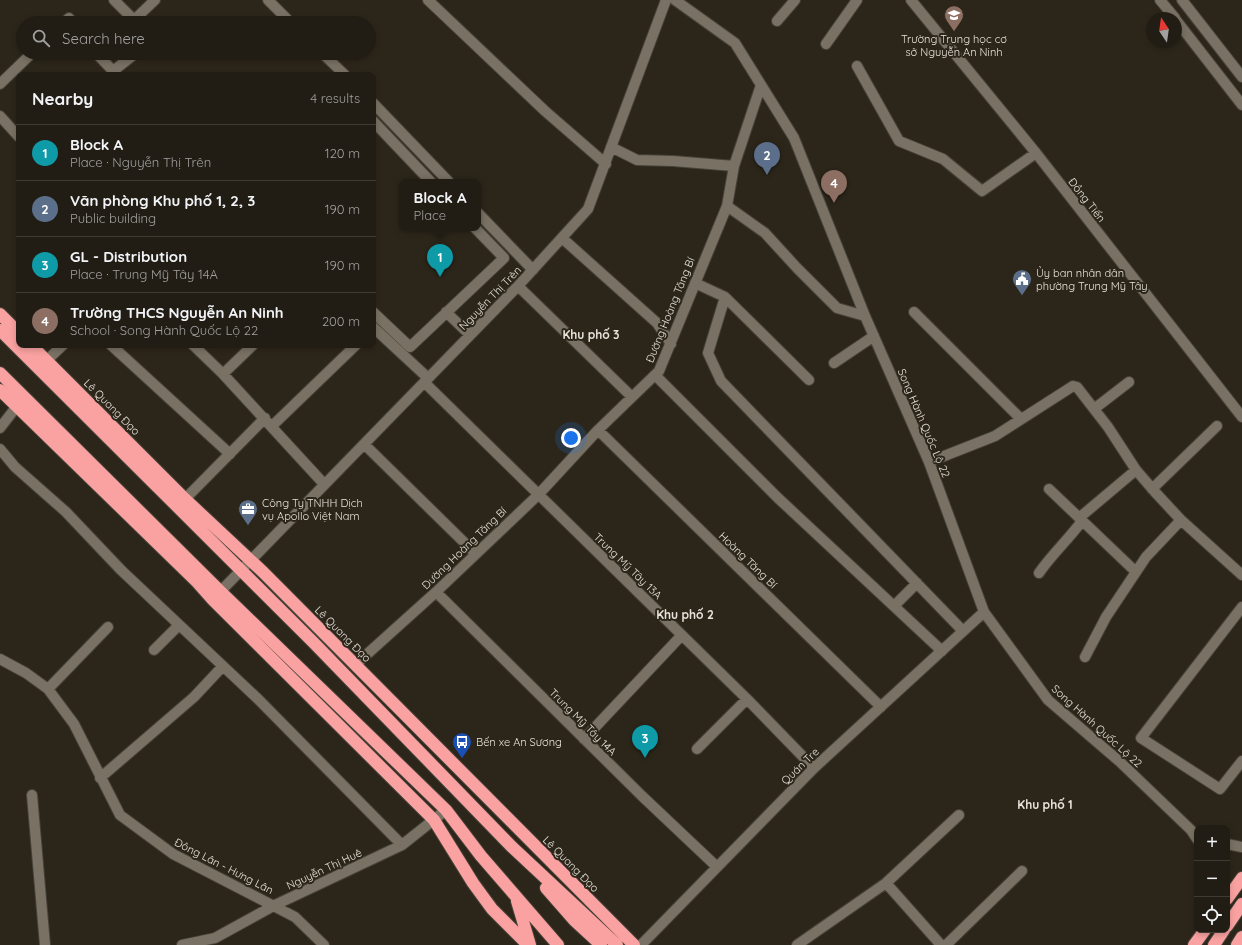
<!DOCTYPE html>
<meta charset="utf-8">
<style>
body{margin:0;font-family:Quicksand,sans-serif;background:#2d2922;color:#f1f3f6}
.controls{position:absolute;right:12px;bottom:12px;display:grid;overflow:hidden;border-radius:8px;box-shadow:0 2px 6px #0003}
.controls button{width:36px;height:36px;display:grid;place-items:center;padding:0;border:0;border-bottom:1px solid #3e3a34;background:#211c14;color:#f1f3f6;font:20px sans-serif}
.compass{position:absolute;left:1146px;top:12px;width:36px;height:36px;border-radius:50%;background:#211c14;box-shadow:0 2px 6px #0003;rotate:347deg}
.you{position:absolute;left:571px;top:438px;width:14px;height:14px;margin:-10px;border:3px solid #fff;border-radius:50%;background:#1a73e8;box-shadow:0 0 0 6px #1a73e833}
.badge{display:grid;place-items:center;width:26px;height:26px;border-radius:50%;background:#bca0f2;color:#fff;font-size:13px;font-weight:700}
.pin{position:absolute;translate:-50% -33px;filter:drop-shadow(0 1px 2px #0008)}
.pin::after{content:'';position:absolute;top:21px;width:14px;height:12px;background:inherit;clip-path:polygon(0 0,100% 0,50% 100%)}
.popup{position:absolute;left:399px;top:179px;width:82px;height:52px;box-sizing:border-box;display:grid;place-content:center;border-radius:8px;background:#211c14;filter:drop-shadow(0 1px 3px #0005);font-size:13px;white-space:nowrap;color:#a2a1a0}
.popup b{font-size:15px;color:#f1f3f6}
.popup::after{content:'';position:absolute;left:50%;top:100%;margin-left:-8px;border:8px solid transparent;border-top-color:#211c14}
.list{margin:0;padding:0;list-style:none}
h2{display:flex;justify-content:space-between;align-items:center;height:52px;margin:0;padding:0 16px;font-size:17px}
h2 small{font-size:13px;font-weight:400;color:#a2a1a0}
.list li{display:grid;grid-template-columns:26px 1fr auto;gap:12px;align-items:center;box-sizing:border-box;height:56px;padding:0 16px;border-top:1px solid #3e3a34}
.list b{display:block;font-size:15px;white-space:nowrap}
.list p{margin:0;font-size:13px;white-space:nowrap;color:#a2a1a0}
.list em{font-size:13px;font-style:normal;color:#a2a1a0}
.icon{flex:none;width:22px;height:22px;fill:none;stroke:currentColor;stroke-width:2;stroke-linecap:round;stroke-linejoin:round}
.map{position:relative;flex:none;width:1242px;height:945px;overflow:hidden}
.search{position:absolute;background:#211c14;box-shadow:0 2px 6px #0003;left:16px;top:16px;width:360px;height:44px;display:flex;align-items:center;gap:10px;box-sizing:border-box;padding:0 14px;border-radius:22px;color:#a2a1a0;font-size:15px}
.panel{position:absolute;background:#211c14;box-shadow:0 2px 6px #0003;left:16px;top:72px;width:360px;height:276px;border-radius:8px}
.map>svg:first-child{display:block}
</style>
<div class="map">
<svg width="1242" height="945" viewBox="0 0 1242 945">
<rect width="100%" height="100%" fill="#2c261a"/>
<g fill="none" stroke-linecap="round" stroke-linejoin="round">
<!-- minor casing -->
<g stroke="#474238" stroke-width="12">
<path id="minor" d="M114,0L134,20L155,0
M268,0L291,23
M428,0L545,111L606,164
M675,0L735,43L794,138L865,316L929,462L984,612L1048,700L1119,761L1191,830L1197,839
M911,0L1036,153L1242,417
M1160,0L1175,18
M1182,0L1242,77
M1176,20L1242,105
M777,21L795,0
M63,23L69,18L73,23
M826,44L857,0
M96,53L117,75
M322,53L345,75
M857,66L899,141L943,159L982,191L1036,153
M113,71L136,53
M0,84L32,53
M373,103L449,182
M0,116L19,137
M373,121L431,182
M611,147L637,160L673,161L734,166
M727,206L765,233L797,268L837,308L865,316
M478,213L533,270
M562,238L657,323L671,344
M695,283L725,297
M518,286L632,397
M373,312L410,347L504,258L475,228
M446,312L470,335
M914,312L1021,419
M373,327L428,378
M111,345L230,454
M193,345L223,374
M253,345L223,374L324,484
M46,361L63,345
M834,363L874,336
M655,375L778,498L942,651
M809,380L725,297L708,353L721,381L963,631
M424,382L747,699L814,768
M1094,409L1129,382
M272,426L356,345
M0,428L17,406
M598,430L881,707
M364,444L476,554
M0,449L15,467L66,512L121,570L258,699L402,845
M929,462L995,436L1073,386L1077,387L1108,427L1136,470L1155,492L1181,520L1242,575
M1049,489L1136,572
M1152,489L1217,426
M185,499L265,418
M1079,518L1136,470
M1039,573C1052,554 1068,540 1082,521
M436,592L642,796L716,866
M216,596L518,286L588,209L666,0
M894,606L917,583
M1242,607L1141,738L1220,789L1242,761
M154,650L179,625
M1085,657L1106,617L1146,557L1181,520
M0,659L26,673L48,689L74,724L120,815L173,854L295,917L324,945
M355,665L436,592L538,495L598,430L659,371L727,206L734,166L761,85
M48,689L108,627
M584,739L681,636
M697,749L747,699
M100,778L194,697L223,666
M32,795L45,945
M1227,844L1242,847
M886,883L941,945
M182,945L215,938L275,905L402,845L446,810
M641,945L814,768L984,612
M797,945L886,883L959,815
M946,945L1022,871"/>
</g>
<!-- highway casing -->
<g stroke="#474238" stroke-width="14">
<path id="highway" d="M0,314L19,333
M0,330L313,642L512,847L617,945
M31,345L185,499L263,572L634,945
M0,373L220,591L446,810L481,856L558,945
M0,390L197,582L213,600L434,820L473,883L492,909L528,945
M546,888L574,920L601,945
M1227,899L1242,878
M517,901L530,945
M1227,926L1242,904
M1194,945L1205,930
M1214,945L1224,930
M1237,945L1242,937"/>
</g>
<!-- minor -->
<use href="#minor" stroke="#797264" stroke-width="10"/>
<!-- highway -->
<use href="#highway" stroke="#faa2a1" stroke-width="12"/>
</g>
<!-- icons -->
<defs>
<g id="school-pin" transform="scale(1)"><path d="M0 17L-7.5 6A9.5 9.5 0 1 1 7.5 6Z" fill="#8d6e63" stroke="#2c261a"/><path d="M0-5L7-2L0 1L-7-2ZM-4 1L0 2.5L4 1V4Q0 6-4 4Z" fill="#fff"/></g>
<g id="civic-pin" transform="scale(1)"><path d="M0 17L-7.5 6A9.5 9.5 0 1 1 7.5 6Z" fill="#5c6f8a" stroke="#2c261a"/><path d="M-.6-6.5H3V-4.5H.6V-3L4-1V1h2V6H-6V1h2V-1L-.6-3ZM-1.2 2.5V6h2.4V2.5Z" fill="#fff"/></g>
<g id="office-pin" transform="scale(1)"><path d="M0 17L-7.5 6A9.5 9.5 0 1 1 7.5 6Z" fill="#5c6f8a" stroke="#2c261a"/><path d="M-6-3h4V-5.5h4V-3h4V5H-6ZM-1-4.5V-3h2v-1.5ZM-6 0V1H6V0Z" fill="#fff"/></g>
<g id="bus-pin" transform="scale(1)"><path d="M0 17L-7.5 6A9.5 9.5 0 1 1 7.5 6Z" fill="#1a4fb4" stroke="#2c261a"/><path d="M-5-6H5V4H4V6H2V4H-2V6H-4V4H-5ZM-3.5-4V0h7V-4ZM-3.5 1.2v1.5H-2V1.2ZM2 1.2v1.5H3.5V1.2Z" fill="#fff"/></g>
</defs>
<g fill-rule="evenodd">
<use href="#school-pin" x="954" y="15"/>
<use href="#civic-pin" x="1022" y="279"/>
<use href="#office-pin" x="248" y="509"/>
<use href="#bus-pin" x="462" y="742"/>
</g>
<g text-anchor="middle" stroke-width="4" stroke-linejoin="round" paint-order="stroke">
<!-- poi labels -->
<g font-size="11" fill="#e7e3db" stroke="#2c261a" text-anchor="start">
<text x="954" y="43" text-anchor="middle">Trường Trung học cơ<tspan x="954" dy="13">sở Nguyễn An Ninh</tspan></text>
<text x="1036" y="277">Ủy ban nhân dân<tspan x="1036" dy="13">phường Trung Mỹ Tây</tspan></text>
<text x="262" y="507">Công Ty TNHH Dịch<tspan x="262" dy="13">vụ Apollo Việt Nam</tspan></text>
<text x="476" y="746">Bến xe An Sương</text>
</g>
<!-- street labels -->
<g font-size="11" fill="#e7e3db" stroke="#2c261a">
<text transform="translate(1087 200) rotate(52)" y="4">Đồng Tiến</text>
<text transform="translate(490 298) rotate(-46)" y="4">Nguyễn Thị Trên</text>
<text transform="translate(670 310) rotate(-68)" y="4">Đường Hoàng Tăng Bí</text>
<text transform="translate(112 407) rotate(45)" y="4">Lê Quang Đạo</text>
<text transform="translate(924 423) rotate(67)" y="4">Song Hành Quốc Lộ 22</text>
<text transform="translate(464 548) rotate(-44)" y="4">Đường Hoàng Tăng Bí</text>
<text transform="translate(748 560) rotate(44)" y="4">Hoàng Tăng Bí</text>
<text transform="translate(628 566) rotate(44)" y="4">Trung Mỹ Tây 13A</text>
<text transform="translate(343 634) rotate(45)" y="4">Lê Quang Đạo</text>
<text transform="translate(583 722) rotate(45)" y="4">Trung Mỹ Tây 14A</text>
<text transform="translate(1097 726) rotate(42)" y="4">Song Hành Quốc Lộ 22</text>
<text transform="translate(800 766) rotate(-44)" y="4">Quán Tre</text>
<text transform="translate(571 864) rotate(45)" y="4">Lê Quang Đạo</text>
<text transform="translate(224 866) rotate(27)" y="4">Đông Lân - Hưng Lân</text>
<text transform="translate(324 869) rotate(-25)" y="4">Nguyễn Thị Huê</text>
</g>
<!-- neighbourhood labels -->
<g font-size="12" font-weight="bold" fill="#e7e3db" stroke="#2c261a">
<text x="591" y="339">Khu phố 3</text>
<text x="685" y="619">Khu phố 2</text>
<text x="1045" y="809">Khu phố 1</text>
</g>
</g>
</svg>
<div class="controls">
<button>+</button>
<button>−</button>
<button><svg class="icon" aria-label="locate" viewBox="0 0 24 24"><circle cx="12" cy="12" r="6"/><path d="M12 2v4M12 18v4M2 12h4M18 12h4"/></svg></button>
</div>
<svg class="compass" viewBox="-18 -18 36 36"><path d="M0-13l5 13h-10z" fill="#e53935"/><path d="M0 13l5-13h-10z" fill="#a2a1a0"/></svg>
<div class="you"></div>
<div class="pin badge" style="left:440px;top:277px;background:#0f9aa8">1</div>
<div class="popup"><b>Block A</b>Place</div>
<div class="pin badge" style="left:767px;top:175px;background:#5c6f8a">2</div>
<div class="pin badge" style="left:645px;top:758px;background:#0f9aa8">3</div>
<div class="pin badge" style="left:834px;top:203px;background:#8d6e63">4</div>
<div class="search"><svg class="icon" aria-label="search" viewBox="0 0 24 24"><circle cx="10" cy="10" r="6"/><path d="M15 15l6 6"/></svg>Search here</div>
<section class="panel">
<h2>Nearby<small>4 results</small></h2>
<ul class="list">
<li><span class="badge" style="background:#0f9aa8">1</span><div><b>Block A</b><p>Place · Nguyễn Thị Trên</p></div><em>120 m</em></li>
<li><span class="badge" style="background:#5c6f8a">2</span><div><b>Văn phòng Khu phố 1, 2, 3</b><p>Public building</p></div><em>190 m</em></li>
<li><span class="badge" style="background:#0f9aa8">3</span><div><b>GL - Distribution</b><p>Place · Trung Mỹ Tây 14A</p></div><em>190 m</em></li>
<li><span class="badge" style="background:#8d6e63">4</span><div><b>Trường THCS Nguyễn An Ninh</b><p>School · Song Hành Quốc Lộ 22</p></div><em>200 m</em></li>
</ul>
</section>
</div>
